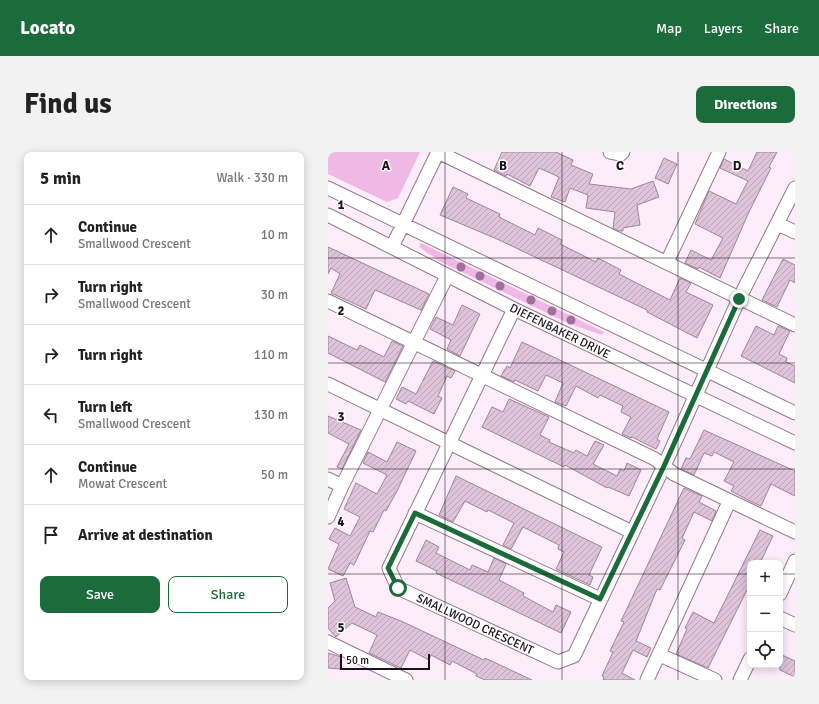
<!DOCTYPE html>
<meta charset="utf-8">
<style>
body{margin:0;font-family:Signika,sans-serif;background:#f2f2f2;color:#222}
.controls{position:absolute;right:12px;bottom:12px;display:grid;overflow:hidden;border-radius:8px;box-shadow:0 2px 10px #0003}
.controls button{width:36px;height:36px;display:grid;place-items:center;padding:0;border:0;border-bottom:1px solid #e0e0e0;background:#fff;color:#222;font:20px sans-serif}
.scale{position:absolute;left:12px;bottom:10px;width:90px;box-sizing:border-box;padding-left:4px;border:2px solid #1c121a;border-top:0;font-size:11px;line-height:14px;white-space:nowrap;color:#1c121a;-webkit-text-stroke:3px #fff;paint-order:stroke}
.stop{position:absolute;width:12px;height:12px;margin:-9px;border:3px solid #1b6b3b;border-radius:50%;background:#fff}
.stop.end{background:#1b6b3b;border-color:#fff;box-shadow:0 1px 4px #0008}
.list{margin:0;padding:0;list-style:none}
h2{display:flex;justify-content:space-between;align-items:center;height:52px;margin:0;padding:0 16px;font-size:17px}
h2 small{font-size:13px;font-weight:400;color:#767676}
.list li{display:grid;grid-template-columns:26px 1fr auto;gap:12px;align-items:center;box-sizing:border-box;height:60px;padding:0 16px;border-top:1px solid #e0e0e0}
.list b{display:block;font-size:15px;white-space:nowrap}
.list p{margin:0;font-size:13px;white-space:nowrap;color:#767676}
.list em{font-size:13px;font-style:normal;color:#767676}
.actions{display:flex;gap:8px;padding:12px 16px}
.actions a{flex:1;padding:9px 0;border:1px solid #1b6b3b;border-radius:8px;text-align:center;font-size:14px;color:#1b6b3b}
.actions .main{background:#1b6b3b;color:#fff}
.icon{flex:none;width:22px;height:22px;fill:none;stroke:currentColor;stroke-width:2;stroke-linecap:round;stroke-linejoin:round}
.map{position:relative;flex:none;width:467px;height:528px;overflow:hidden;border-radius:8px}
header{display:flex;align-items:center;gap:24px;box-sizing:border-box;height:56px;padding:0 20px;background:#1b6b3b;color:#fff}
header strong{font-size:19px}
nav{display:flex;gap:22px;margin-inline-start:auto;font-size:14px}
.intro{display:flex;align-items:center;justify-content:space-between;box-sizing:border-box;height:96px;padding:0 24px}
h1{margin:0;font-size:28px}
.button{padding:10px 18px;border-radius:8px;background:#1b6b3b;color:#fff;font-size:14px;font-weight:700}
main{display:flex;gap:24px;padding:0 24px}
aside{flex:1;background:#fff;border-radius:8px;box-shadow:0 2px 10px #0003}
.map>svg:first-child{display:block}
</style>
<header>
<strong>Locato</strong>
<nav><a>Map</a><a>Layers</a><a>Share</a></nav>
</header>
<div class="intro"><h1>Find us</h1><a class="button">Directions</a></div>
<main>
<aside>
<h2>5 min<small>Walk · 330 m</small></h2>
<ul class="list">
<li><svg class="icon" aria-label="ahead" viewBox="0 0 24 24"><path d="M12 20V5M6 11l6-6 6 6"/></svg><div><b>Continue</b><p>Smallwood Crescent</p></div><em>10 m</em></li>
<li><svg class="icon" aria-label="right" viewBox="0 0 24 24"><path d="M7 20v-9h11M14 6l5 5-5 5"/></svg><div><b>Turn right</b><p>Smallwood Crescent</p></div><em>30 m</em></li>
<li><svg class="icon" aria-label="right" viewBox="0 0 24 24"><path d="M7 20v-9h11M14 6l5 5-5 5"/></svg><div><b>Turn right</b></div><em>110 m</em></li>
<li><svg class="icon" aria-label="left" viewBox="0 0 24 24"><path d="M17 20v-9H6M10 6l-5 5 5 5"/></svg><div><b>Turn left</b><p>Smallwood Crescent</p></div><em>130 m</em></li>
<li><svg class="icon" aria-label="ahead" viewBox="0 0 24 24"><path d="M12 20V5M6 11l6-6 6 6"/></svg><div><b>Continue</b><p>Mowat Crescent</p></div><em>50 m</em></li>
<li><svg class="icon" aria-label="arrive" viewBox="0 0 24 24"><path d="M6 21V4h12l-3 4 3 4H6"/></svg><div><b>Arrive at destination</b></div></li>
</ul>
<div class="actions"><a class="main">Save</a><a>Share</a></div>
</aside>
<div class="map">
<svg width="467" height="528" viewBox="0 0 467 528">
<defs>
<pattern id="building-hatch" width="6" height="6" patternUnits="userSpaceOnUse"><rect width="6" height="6" fill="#dec3d9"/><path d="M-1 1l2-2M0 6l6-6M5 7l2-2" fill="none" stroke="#bea6ba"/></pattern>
</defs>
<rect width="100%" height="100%" fill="#fdecfa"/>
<!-- grass -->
<path fill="#efb8e5" d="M0,0H92L70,46L59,50L0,22Z
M93,91L276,180L274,183L242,172L111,109L91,95Z"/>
<!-- building -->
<path fill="url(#building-hatch)" stroke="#9e859a" d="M174,0H228L245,8L243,13L265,22L261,32L303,37L325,29L331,45L309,53L312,73L295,76V79H291L285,76L287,60L258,56L260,43L242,36L237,50L223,45L231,25L211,16L202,34L179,22L178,24L166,18Z
M429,0H449L441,15L443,16L420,62L392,126L371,115L370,117L357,111L363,98L383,108L395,86L367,72L381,39L408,52L420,29L392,16L396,7L420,19Z
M336,6L349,12L340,32L327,26Z
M125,35L140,42L138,46L172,62L171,65L207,83L210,76L234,88L232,92L268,110L270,106L293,118L291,122L342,148L352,126L363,131L358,140L385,153L369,186L319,160V158L169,87L112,63Z
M0,95L101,142L93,158L47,138L38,157L3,141L12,122L3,116L0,122Z
M455,107L467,113V131L462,128L449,155L434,148Z
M134,153L152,162L132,204L119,197L123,188L102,177L108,165L125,173Z
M428,174L446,183L450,174L462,179L451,202L459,206L458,210L467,214V231L413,204Z
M0,184L29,198L32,193L56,205L64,189L75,194L57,230L0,201Z
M194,190L341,260L329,287L332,289L328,297L304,285L303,286L294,282L303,265L293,260L295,254L272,243L270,246L248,234L238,254L227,250L235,231L218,223L210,239L187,228L186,230L173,224L179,214L182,216Z
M105,209L127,219L123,226L119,224L110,244L114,246L106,262L80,249L78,252L68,247L74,235L88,242Z
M181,247L221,265L212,283L222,288L221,290L246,301L248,298L259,304L267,289L276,293L265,312L289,324L292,317L296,319L299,311L313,318L301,344L280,335L279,336L237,313L236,315L154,275L164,255L175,260Z
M0,264L33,278L14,317L9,315L21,292L0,281Z
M376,278L467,319V344L443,332L433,354L424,350L403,339L406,334L396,329L406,310L386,300L384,304L376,301L366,323L353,317L358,306L362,307Z
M69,290L88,299L69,339L58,359L56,358L45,380L42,379L26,413L22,411L15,424L0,417L11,392L1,387L7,376L22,384L32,365L16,357L28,331L49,342L59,323L35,311L40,300L59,310Z
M128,324L274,395L261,423L265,425L262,433L228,417L236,400L230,397L231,393L195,375L183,397L175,393L186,371L160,358L159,360L137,349L125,370L111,363Z
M356,336L374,344L371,350L388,359L384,369L366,360L354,386L357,388L332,438L329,437L308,489L323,496L319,505L305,498L294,521L307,528H275L276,525L274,524L285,500L282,499L296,470L293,469Z
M432,378L445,384L432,411H422V432L380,516L348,502L359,477L357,476L365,460L386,471Z
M98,388L111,395L108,401L142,418L144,413L160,420L166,406L178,412L171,428L196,441L195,444L225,460L228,453L243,460L233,481L108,421L109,419L88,409Z
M18,426L27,455L48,465L50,460L73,469L156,508L157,506L204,528H157L148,524L149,522L124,509L122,513L103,503L101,508L82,498L73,516L41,501L49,483L24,471L8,485L0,476V456L7,449L2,431Z
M0,501L13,505L12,517L0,516Z
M452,502L467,509V525L452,518Z"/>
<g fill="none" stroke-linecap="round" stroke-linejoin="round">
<!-- minor casing -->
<g stroke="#92788d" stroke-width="15">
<path id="minor" d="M110,0L467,173
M282,0L293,2L295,0
M0,36L467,261
M0,63L186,157L467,291
M450,72L467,80
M64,95L110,0
M339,110L391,0
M0,149L327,307L346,322L467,380
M186,157L61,416L70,436L230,510L246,504L336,314L411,147L467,36
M0,232L304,380
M0,327L14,334
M87,361L272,447
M0,365L14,334L119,124
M452,442L467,409
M452,466L467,473
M0,490L78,528
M332,503L387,528
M319,528L401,350
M412,528L422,507"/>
</g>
<!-- minor -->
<use href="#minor" stroke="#fff" stroke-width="13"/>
</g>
<!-- trees -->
<g fill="#9f719a">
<circle cx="133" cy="115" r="4.5"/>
<circle cx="152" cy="124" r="4.5"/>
<circle cx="172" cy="134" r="4.5"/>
<circle cx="203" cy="148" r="4.5"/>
<circle cx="224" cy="159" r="4.5"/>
<circle cx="243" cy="168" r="4.5"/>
</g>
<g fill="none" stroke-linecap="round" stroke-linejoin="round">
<!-- route -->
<path stroke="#1b6b3b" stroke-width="5" d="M70,436L60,416L87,361L272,447L336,314L411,147"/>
</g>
<!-- grid -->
<path fill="none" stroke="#1c121a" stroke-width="1" stroke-opacity="0.55" d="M117,0V528M234,0V528M350,0V528M0,106H467M0,211H467M0,317H467M0,422H422M452,422H467"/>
<g text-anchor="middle" stroke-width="3" stroke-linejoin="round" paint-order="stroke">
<!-- street labels -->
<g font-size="12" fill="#1c121a" stroke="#fff">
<text transform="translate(232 179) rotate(26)" y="4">DIEFENBAKER DRIVE</text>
<text transform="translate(147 472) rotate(25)" y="4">SMALLWOOD CRESCENT</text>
</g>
</g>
<g font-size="13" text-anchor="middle" font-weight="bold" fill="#1c121a" stroke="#fff" stroke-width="3" stroke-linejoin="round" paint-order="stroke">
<text x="58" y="18">A</text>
<text x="175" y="18">B</text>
<text x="292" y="18">C</text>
<text x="409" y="18">D</text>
<text x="13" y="57">1</text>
<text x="13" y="163">2</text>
<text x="13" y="269">3</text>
<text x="13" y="374">4</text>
<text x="13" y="480">5</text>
</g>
</svg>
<div class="controls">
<button>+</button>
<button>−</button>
<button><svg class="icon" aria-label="locate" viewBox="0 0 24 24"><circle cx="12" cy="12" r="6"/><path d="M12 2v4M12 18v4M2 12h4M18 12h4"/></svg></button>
</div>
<div class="scale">50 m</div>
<div class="stop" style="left:70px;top:436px"></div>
<div class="stop end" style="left:411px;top:147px"></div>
</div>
</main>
